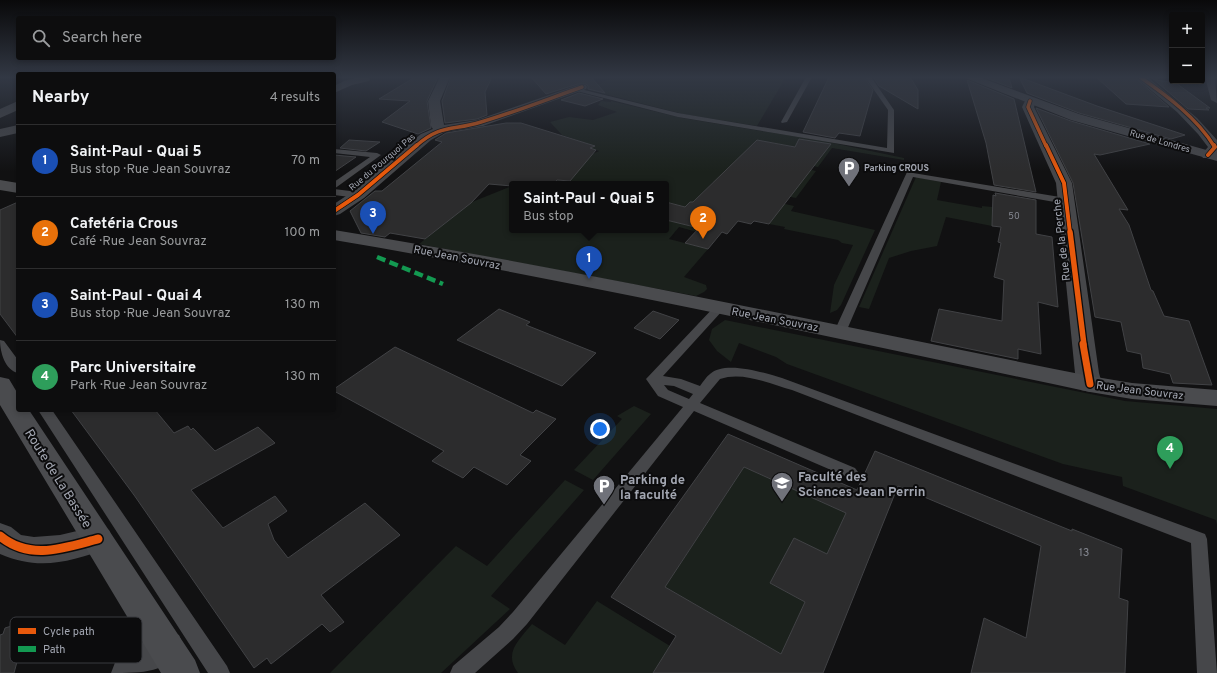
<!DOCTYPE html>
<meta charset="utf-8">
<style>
body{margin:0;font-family:Overpass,sans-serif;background:#1b1b1c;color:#f1f3f6}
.controls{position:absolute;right:12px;top:12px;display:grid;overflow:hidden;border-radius:4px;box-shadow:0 2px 6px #0003}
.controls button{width:36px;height:36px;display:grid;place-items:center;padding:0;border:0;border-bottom:1px solid #2d2d2e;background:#0d0d0e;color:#f1f3f6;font:20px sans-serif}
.you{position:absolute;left:600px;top:429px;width:14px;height:14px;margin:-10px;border:3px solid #fff;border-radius:50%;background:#1a73e8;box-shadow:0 0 0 6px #1a73e833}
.badge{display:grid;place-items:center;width:26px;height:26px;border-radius:50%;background:#70727a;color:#fff;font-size:13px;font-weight:700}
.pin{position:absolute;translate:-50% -33px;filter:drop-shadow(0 1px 2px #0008)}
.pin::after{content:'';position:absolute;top:21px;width:14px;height:12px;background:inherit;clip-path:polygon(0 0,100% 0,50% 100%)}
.popup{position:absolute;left:509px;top:181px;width:160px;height:52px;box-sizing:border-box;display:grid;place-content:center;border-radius:4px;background:#0d0d0e;filter:drop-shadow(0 1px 3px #0005);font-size:13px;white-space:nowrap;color:#9a9c9e}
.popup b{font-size:15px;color:#f1f3f6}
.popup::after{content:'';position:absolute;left:50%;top:100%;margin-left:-8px;border:8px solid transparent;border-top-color:#0d0d0e}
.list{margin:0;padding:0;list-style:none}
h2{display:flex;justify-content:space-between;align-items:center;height:52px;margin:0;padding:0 16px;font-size:17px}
h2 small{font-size:13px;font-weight:400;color:#9a9c9e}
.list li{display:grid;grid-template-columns:26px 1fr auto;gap:12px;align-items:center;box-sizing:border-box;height:72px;padding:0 16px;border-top:1px solid #2d2d2e}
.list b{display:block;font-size:15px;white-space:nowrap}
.list p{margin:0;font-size:13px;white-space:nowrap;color:#9a9c9e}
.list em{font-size:13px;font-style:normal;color:#9a9c9e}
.icon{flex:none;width:22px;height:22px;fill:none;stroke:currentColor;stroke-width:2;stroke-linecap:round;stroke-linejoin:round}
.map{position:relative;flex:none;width:1217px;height:673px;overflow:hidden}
.search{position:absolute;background:#0d0d0e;box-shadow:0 2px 6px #0003;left:16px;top:16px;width:320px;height:44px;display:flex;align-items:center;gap:10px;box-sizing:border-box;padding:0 14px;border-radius:4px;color:#9a9c9e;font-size:15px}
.panel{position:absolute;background:#0d0d0e;box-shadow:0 2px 6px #0003;left:16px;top:72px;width:320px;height:340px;border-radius:4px}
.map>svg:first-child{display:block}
</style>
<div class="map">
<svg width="1217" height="673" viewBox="0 0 1217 673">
<rect width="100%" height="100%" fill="#111112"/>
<!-- green -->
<path fill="#1b211c" d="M615,77H786L757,126L683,114L589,90L590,88Z
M601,101L611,102V101L682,118L823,141L904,158V160L832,148L818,167L798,163L824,152L757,140L748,149L795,166L816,171L796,198L713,182L693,202H690L685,207L666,202V184H549L554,183L557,180L570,181L588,156L599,151L590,148L594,146L562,135L550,122L569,117L593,120L617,112L598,105Z
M916,177L941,182L937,200L982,208V206L992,207V226L946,217L937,246L911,251L889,258L869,309L859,307Z
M512,186V230H666V220L701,228L697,232L679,227L669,239L708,249L684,277L706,285L707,289L704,292L696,296L419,244L472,202Z
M759,198L794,206L791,211L875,230L841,305L837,310L830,313L834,285L853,245L842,243L838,240L784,229L785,227L769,224L776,214Z
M725,320L1125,401L1217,409V525L1216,520L1123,486L1122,477L1063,464L787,364L776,357L739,343L731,362L717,351L709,340L712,329Z
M634,406L651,414L593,480L574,470L622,419L617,416Z
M744,467L846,513L827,554L794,539L770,583L805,602L781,654L665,587Z
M565,480L584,490L491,596L510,609L441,673H330L456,546L487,566Z
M597,601L670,646L653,673H518C503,653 519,640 532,624L565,645Z"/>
<!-- building -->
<path fill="#2c2c2d" stroke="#414245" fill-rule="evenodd" d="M415,77H438L427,101L431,128L418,134L382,122L410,101L379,99Z
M451,77H492L485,92L487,115L477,119L445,123L442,101Z
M531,77H591L605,93L588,89V86L586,84H578L546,94Z
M829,77H864L873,90L860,136L839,133L835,138L803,132Z
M873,77H910L918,90V109L879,86Z
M984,77H1009L1012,88Z
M1019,77L1097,106L1185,135L1171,139L1079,113L1027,93Z
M1096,77H1134L1169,107L1126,104Z
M1151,77H1160L1156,80L1176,83L1210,108H1206L1209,110L1188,109Z
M967,80L1014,99L1036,192L994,185L986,143Z
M579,93L603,99L585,106L561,100Z
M1036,108L1071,121L1150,144L1100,155L1094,154L1128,210L1119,209L1129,225L1151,290L1153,291L1164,316L1189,321L1212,385L1173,383L1170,374L1143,368L1141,354L1127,351L1121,322L1095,317L1073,183Z
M506,123H521L595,146L590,148L596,150L570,181L557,180L554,183L549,184H512V186L489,184L471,203L425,239L390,233L385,237L361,233L350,211L375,191H382L442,142L435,140L446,133Z
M799,139L831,144L769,224L754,221L751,224L738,221L727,234L722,232L708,249L685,243L699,228L666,220V202L685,207L690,202H693L757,140L795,147Z
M349,140L380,142L366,151L340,148Z
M334,155L356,157L334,172Z
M995,193L1036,200V234L1052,237L1058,307L1038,302L1041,354L1018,349V359L931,341L939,309L1002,321L1004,280L994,277L1001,243L998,242L1001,227L992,226L993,195L996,196Z
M18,202V338L0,314V210Z
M499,309L530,322L526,325L596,353L562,386L457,340Z
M653,311L679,320L660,339L634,328Z
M395,347L533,413L536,410L556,419L520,455L531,461L507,485L474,467L463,478L432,461L444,451L334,391V389Z
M71,410H155L174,433L188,426L191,430L193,428L215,451L258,427L275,443L191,490L223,528L275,496L287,511L268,524L274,540L288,558L365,503L400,535L321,595L344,622L330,632L322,624L271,664L267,658L254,668L134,495Z
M728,434L857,490L875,451L1072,531V529L1122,549L1119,598L1128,601L1125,673H971L984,618L1026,638L1041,546L898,486L823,673H653L676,636L611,597ZM744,467L846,513L827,554L794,538L770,583L805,602L781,654L665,587Z
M28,621L14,673H0V635L3,634L5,628Z"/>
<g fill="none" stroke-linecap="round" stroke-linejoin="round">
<!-- service -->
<path fill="#46474a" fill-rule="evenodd" d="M806,77H812L787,122L782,123L781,122Z
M865,77H871L894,110V153L678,117L573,90L576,88L678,113L887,148L888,110Z
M334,149L377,153L381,155L334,189V182L370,157L334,153Z
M907,172L1066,198L1070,201L1066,204L913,177L846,332L844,335H836L834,332Z
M334,189L358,192L362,195L358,198L334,195Z
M719,305L725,308L723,310L663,376L681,379L700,386C703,382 706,377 710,374C725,360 765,373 782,378L1205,534L1207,539L1217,673H1197L1191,543L792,390C770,384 743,371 720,379L700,403L855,468L858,472L855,476L850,478L845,476L694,411L527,624L513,639L475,673H450L453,666L499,627L513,612L683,407L658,396L646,379L715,306ZM664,385L674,386L693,394L689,399L668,390Z
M0,340L4,341L18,360V373C5,370 0,352 0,340Z
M38,410H52L227,666L230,673H208Z"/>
<!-- minor -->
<path fill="#46474a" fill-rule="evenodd" d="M358,77H369L370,79L369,81L352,85L334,93V86L344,81Z
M440,77H450L440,101L444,125L477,120L578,85H586L587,87L586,89L483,126L445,132L431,140L364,198L340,214L334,216V204L352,192L421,134L433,129L431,126L428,101Z
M1135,77H1148L1151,80L1197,118L1217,140V153L1213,158H1203L1201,155L1208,147L1198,134L1177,112Z
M1205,77H1215L1217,103L1211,100Z
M1030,98L1036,101L1034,107L1072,183L1099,373L1102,384L1099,390L1090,392L1081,390L1075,373L1056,183L1022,107L1026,99Z
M18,101V110L0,118V109Z
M18,125V133L0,137V129Z
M0,523L11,527L21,535L34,537L60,535L98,526L109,530L113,539L109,548C70,562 39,571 0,554Z
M166,630L179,635L184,647C169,673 142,673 111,673L116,660L153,635Z"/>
<!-- tertiary -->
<path fill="#46474a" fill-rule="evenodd" d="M963,77H979L1079,114L1217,153V161L1071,120Z"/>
<!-- secondary -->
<path fill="#4a4b4e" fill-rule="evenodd" d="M0,180L18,183V193L0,190Z
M334,230C587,271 838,326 1090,376L1132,383L1217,390V406L1132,399L1090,392C839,339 587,283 334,240Z
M0,377L9,379L18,394V410H29L195,660L200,673H161L0,405Z"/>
<!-- quiet -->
<path stroke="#139951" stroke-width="4.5" stroke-dasharray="9 4.5" stroke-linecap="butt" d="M377,257L443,284"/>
<!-- cycleway-far4 casing -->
<g stroke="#0c0c0d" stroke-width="5">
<path id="cycleway-far4" d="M1140,77C1166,95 1197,118 1214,146
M1030,101L1028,107L1046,146
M416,146C441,124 452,131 481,122C515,112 548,99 582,87"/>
</g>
<!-- cycleway-far3 casing -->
<g stroke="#0c0c0d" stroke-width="5.5">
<path id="cycleway-far3" d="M1046,145L1064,183L1070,233
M1208,155L1215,147L1214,145
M334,211L358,195L417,145"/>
</g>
<!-- cycleway-far2 casing -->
<g stroke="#0c0c0d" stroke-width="8">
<path id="cycleway-far2" d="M1070,232L1084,345"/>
</g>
<!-- cycleway-far1 casing -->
<g stroke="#0c0c0d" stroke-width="10">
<path id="cycleway-far1" d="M1083,344L1090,384"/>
</g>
<!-- cycleway casing -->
<g stroke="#0c0c0d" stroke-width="12">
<path id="cycleway" d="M0,536C30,561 64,548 98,539"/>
</g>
<!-- cycleway-far4 -->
<use href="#cycleway-far4" stroke="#e8590c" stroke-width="3.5"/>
<!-- cycleway-far3 -->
<use href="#cycleway-far3" stroke="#e8590c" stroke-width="4"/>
<!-- cycleway-far2 -->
<use href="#cycleway-far2" stroke="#e8590c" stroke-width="5.5"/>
<!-- cycleway-far1 -->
<use href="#cycleway-far1" stroke="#e8590c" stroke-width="7"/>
<!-- cycleway -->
<use href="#cycleway" stroke="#e8590c" stroke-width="9"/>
</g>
<!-- sky -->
<linearGradient id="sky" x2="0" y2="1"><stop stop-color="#09090a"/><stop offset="0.45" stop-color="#323844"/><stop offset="1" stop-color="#323844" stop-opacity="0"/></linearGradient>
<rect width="1217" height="172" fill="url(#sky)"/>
<!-- icons -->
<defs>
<g id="parking-pin" transform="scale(1.15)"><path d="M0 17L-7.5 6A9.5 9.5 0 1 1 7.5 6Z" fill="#70727a" stroke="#0c0c0d"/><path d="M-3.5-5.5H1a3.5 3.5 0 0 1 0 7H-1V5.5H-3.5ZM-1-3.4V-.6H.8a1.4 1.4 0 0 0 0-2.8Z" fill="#fff"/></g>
<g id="university-pin" transform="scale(1.15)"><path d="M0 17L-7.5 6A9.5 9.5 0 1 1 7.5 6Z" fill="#70727a" stroke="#0c0c0d"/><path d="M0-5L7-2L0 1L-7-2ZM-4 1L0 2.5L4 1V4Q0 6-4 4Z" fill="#fff"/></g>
</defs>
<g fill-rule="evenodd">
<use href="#parking-pin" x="849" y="168"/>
<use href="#university-pin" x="782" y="483"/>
<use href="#parking-pin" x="604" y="486"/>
</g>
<g text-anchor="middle" stroke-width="4" stroke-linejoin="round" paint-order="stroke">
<!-- far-street labels -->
<g font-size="9" fill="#a3a7b2" stroke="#0c0c0d">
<text transform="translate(1160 141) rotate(16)" y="3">Rue de Londres</text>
<text transform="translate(382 162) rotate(-40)" y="3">Rue du Pourquoi Pas</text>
</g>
<!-- far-poi labels -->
<g font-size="9" font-weight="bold" fill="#a3a7b2" stroke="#0c0c0d" text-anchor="start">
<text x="864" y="171">Parking CROUS</text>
</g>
<!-- number labels -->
<g font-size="9" fill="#858891">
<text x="1014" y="219">50</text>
</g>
<!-- street labels -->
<g font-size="11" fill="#a3a7b2" stroke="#0c0c0d">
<text transform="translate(1061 240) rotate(-97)" y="4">Rue de la Perche</text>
<text transform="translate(457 257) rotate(11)" y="4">Rue Jean Souvraz</text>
<text transform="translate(775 319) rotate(11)" y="4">Rue Jean Souvraz</text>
<text transform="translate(1140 390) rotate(7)" y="4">Rue Jean Souvraz</text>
</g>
<!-- near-number labels -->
<g font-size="11" fill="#858891">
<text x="1084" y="556">13</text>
</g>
<!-- near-poi labels -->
<g font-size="13" font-weight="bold" fill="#a3a7b2" stroke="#0c0c0d" text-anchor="start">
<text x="798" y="481">Faculté des<tspan x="798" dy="15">Sciences Jean Perrin</tspan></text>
<text x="620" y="484">Parking de<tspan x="620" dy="15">la faculté</tspan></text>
</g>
<!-- near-street labels -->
<g font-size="13" fill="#a3a7b2" stroke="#0c0c0d">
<text transform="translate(59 478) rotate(58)" y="5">Route de La Bassée</text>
</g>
</g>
<!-- legend -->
<rect x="10" y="617" width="132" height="46" rx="6" fill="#0c0c0d" stroke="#393a3f" stroke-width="1"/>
<rect x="18" y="628" width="18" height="6" fill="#e8590c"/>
<rect x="18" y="646" width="18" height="6" fill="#139951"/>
<g font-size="11" fill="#a3a7b2">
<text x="43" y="635">Cycle path</text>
<text x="43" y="653">Path</text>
</g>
</svg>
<div class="controls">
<button>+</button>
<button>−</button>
</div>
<div class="you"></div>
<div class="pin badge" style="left:589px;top:279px;background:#1a4fb4">1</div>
<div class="popup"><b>Saint-Paul - Quai 5</b>Bus stop</div>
<div class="pin badge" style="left:703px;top:239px;background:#e8710a">2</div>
<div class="pin badge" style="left:373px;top:234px;background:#1a4fb4">3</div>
<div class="pin badge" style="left:1170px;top:469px;background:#2e9e5b">4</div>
<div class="search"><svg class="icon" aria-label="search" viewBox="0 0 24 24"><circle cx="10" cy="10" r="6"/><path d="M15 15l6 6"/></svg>Search here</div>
<section class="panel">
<h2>Nearby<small>4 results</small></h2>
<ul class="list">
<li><span class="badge" style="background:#1a4fb4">1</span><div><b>Saint-Paul - Quai 5</b><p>Bus stop · Rue Jean Souvraz</p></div><em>70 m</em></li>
<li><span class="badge" style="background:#e8710a">2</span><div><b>Cafetéria Crous</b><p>Café · Rue Jean Souvraz</p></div><em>100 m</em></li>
<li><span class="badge" style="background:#1a4fb4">3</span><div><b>Saint-Paul - Quai 4</b><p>Bus stop · Rue Jean Souvraz</p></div><em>130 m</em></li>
<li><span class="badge" style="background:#2e9e5b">4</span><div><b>Parc Universitaire</b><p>Park · Rue Jean Souvraz</p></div><em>130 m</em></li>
</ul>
</section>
</div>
